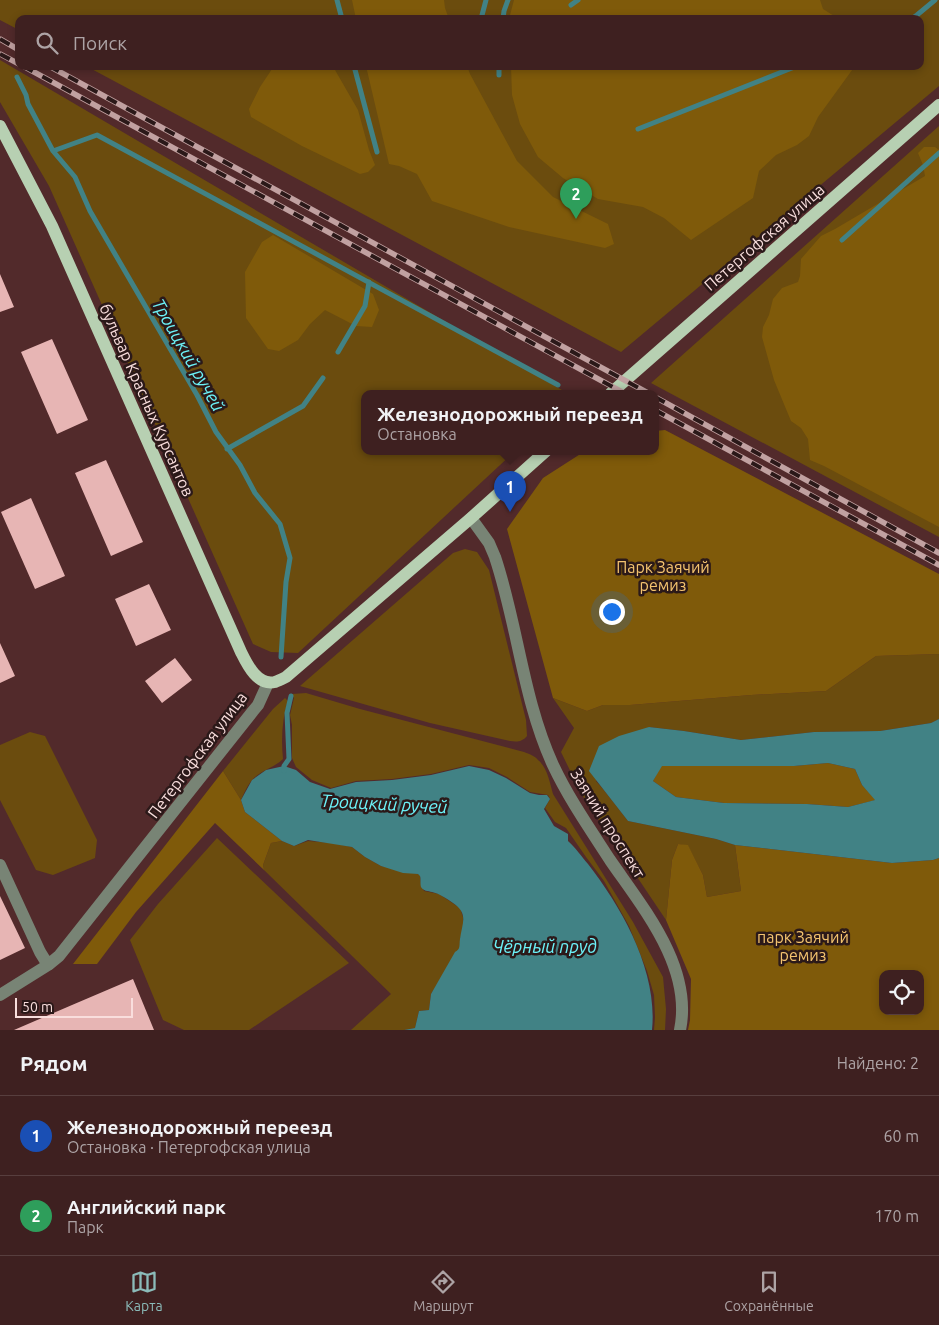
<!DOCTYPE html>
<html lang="ru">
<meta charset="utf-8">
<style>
body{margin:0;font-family:Ubuntu,sans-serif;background:#452829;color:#f1f3f6}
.controls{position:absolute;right:15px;bottom:15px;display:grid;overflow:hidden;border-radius:10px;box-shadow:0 2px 8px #0003}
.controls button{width:45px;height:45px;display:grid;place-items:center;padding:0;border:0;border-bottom:1px solid #573e3e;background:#3e2020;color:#f1f3f6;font:25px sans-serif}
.scale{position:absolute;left:15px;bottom:12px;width:118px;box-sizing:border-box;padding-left:5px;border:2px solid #f9dedd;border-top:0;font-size:14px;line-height:18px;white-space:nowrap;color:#f9dedd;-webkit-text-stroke:4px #2b1919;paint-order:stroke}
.you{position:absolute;left:611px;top:611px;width:18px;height:18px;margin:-12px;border:4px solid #fff;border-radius:50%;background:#1a73e8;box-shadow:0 0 0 8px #1a73e833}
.badge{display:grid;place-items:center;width:32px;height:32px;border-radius:50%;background:#8bbbb9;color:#fff;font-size:16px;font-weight:700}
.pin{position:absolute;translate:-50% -41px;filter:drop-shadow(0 1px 2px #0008)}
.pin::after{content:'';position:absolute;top:26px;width:18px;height:15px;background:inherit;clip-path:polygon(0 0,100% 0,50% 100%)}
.popup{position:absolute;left:361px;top:390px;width:298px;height:65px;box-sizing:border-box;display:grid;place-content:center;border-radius:10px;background:#3e2020;filter:drop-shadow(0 1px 4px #0005);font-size:16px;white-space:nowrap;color:#ada3a5}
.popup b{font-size:19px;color:#f1f3f6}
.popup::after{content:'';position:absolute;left:50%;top:100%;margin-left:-10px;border:10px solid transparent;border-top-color:#3e2020}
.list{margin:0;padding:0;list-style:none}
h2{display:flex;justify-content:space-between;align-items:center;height:65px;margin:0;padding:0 20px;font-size:21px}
h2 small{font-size:16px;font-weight:400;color:#ada3a5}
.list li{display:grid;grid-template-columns:32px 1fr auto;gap:15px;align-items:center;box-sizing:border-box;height:80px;padding:0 20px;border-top:1px solid #573e3e}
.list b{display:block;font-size:19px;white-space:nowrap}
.list p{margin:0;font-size:16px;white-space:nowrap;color:#ada3a5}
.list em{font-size:16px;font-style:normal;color:#ada3a5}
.icon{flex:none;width:28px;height:28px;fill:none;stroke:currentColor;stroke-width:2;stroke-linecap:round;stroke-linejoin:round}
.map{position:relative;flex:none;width:939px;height:1030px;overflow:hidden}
.search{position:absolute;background:#3e2020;box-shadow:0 2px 8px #0003;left:15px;right:15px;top:15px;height:55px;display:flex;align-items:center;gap:12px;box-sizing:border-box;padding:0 18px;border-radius:10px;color:#ada3a5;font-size:19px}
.sheet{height:225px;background:#3e2020}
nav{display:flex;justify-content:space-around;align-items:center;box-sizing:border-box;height:70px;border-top:1px solid #573e3e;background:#3e2020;font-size:14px;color:#ada3a5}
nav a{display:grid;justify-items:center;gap:2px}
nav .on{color:#8bbbb9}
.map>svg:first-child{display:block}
</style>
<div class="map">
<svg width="939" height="1030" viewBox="0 0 939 1030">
<rect width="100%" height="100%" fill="#522a2b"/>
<!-- green -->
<path fill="#6b4c0e" d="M0,0H939V86L621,352L86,66H920V19H19V30L0,20Z
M0,60L567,393H365V451H515L298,653L271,652L253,644L49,186L0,102Z
M939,126V537L651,383Z
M465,549L477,552L489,570L526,720L527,736C522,742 517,742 510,741L430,723L300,686L453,553Z
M939,654V719L931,723L880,731L814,732L741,740L684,731L649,727L596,781L603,789L628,821L716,839L735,845L741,891L707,897L703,875L688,846L678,844L672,860L666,920L582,795L561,752L574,728L553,698L587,711L603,705H630L751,695L826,691L876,656Z
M306,693L360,709L524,752C529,754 535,756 538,760C547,767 550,783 553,794L633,922L663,977L666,1009L665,1030H654L655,1017L654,995L647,971L629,926L604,881L586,857L566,828L555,822L545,808L550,799L548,795L530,792L507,777L489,768L469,765L431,774L392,779L356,781L331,788L312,780L296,767L292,758V725L290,715L294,698L292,694Z
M285,698L288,701C282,719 281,739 283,759C275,767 262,770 253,779C248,784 244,793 241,800L223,771L273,709Z
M30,732L45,736L97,840L95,858L53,875L36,870L0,800V745Z
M217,838L349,963L249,1030H184L163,1020L130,940L158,904Z
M282,841L294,846L308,841L332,843L352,847L365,857L381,866L418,874L420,875L421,884L424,891L439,894L460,908L463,917V928L460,940V948L431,994L429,1010L419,1011L415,1028L404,1030H351L391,994L264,870L263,865L271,843Z"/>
<!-- forest -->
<path fill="#7f5a0a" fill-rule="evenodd" d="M352,0H444L445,8L449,19H356Z
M514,0H820L823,9L839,19H509Z
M274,66H332L335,70L358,110L369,150L375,165L368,172L360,174L302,146L251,117L249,109L260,87Z
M366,66H467L470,74L517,161L553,197L608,224L614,244L605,248L509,227L432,201L417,174L399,166L389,164Z
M511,66H855L818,117L809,136L797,145L776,155L759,171L753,198L691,240L664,218L643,207L598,199L563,178L538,157L520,124L512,95Z
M924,147H935L939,150V527L824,466L810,460L808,439L801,428L791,421L774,380L762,337L763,327L769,315L773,299L782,288L798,282L800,276L801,259L821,236L835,229L925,176L923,165L918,153Z
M273,235L373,294L379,310L372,327L356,326L325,310L310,324L298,340L279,351L268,349L246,318L245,272L262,242Z
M665,430L939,574V654L876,656L826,691L751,695L630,705H603L587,711L553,698L507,529L543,478L585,451H655V431Z
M828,763L855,769L862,785L876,800L848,807L807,804L724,803L676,797L653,781L661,766H794Z
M223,771L241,800L245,812L282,841L271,843L263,865L264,870L215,823L136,912L97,964H73Z
M678,844L688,845L703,875L707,897L741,891L735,845L892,863L933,860L939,858V1030H688L690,1020L691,979L666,920L672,860ZM883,974H920V1011H883Z"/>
<!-- water -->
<path fill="#418285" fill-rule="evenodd" d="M939,719V858L933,860L892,863L735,845L716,839L628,821L589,771L599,746L619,736L649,727L684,731L741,740L814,732L880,731L931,723ZM828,763L855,769L862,785L875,800L848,807L807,804L724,803L676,797L653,781L662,766H794Z
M284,766L296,770L310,782L330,789L356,782L392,780L431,775L469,766L489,770L506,778L530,793L539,795H547L550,799L544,809L554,826L568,834V841C576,848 581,856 588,864C623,909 658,972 652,1030H404L415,1028L419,1011L429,1010L431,994L455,952C461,949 459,945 460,939C462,923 469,914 453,903C446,898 440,894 432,892C428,891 423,891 421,887C420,884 421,879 420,876L418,874L403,873L381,866L365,857L352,847L308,840L294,846L282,841L245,812L241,800L252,780L266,770Z"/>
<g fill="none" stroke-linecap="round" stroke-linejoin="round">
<!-- stream -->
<path stroke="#418285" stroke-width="5" d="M337,0L342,19
M571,5L578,0
M481,19L486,0
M503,19L504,11L508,0
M911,19L917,15L935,0
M354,66L377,152
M499,75V66
M17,77L26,95L28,104L53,151L75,177L90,211L197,395L216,432L240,465L255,493L280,524L290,558L286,582L281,657
M638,129L797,66
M53,151L97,135L558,385
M842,240L939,153
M338,352L365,306L369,282
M227,449L303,406L323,378
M284,771V766L289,759L287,713L291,696"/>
</g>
<!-- building -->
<path fill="#e7b5b4" d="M0,274L14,307L0,312Z
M52,339L88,420L57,434L21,352Z
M106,460L143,542L111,556L75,473Z
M31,498L65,576L35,589L1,512Z
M149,584L171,630L136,646L115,599Z
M0,643L15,676L0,683Z
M175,658L192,680L162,703L145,681Z
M0,896L25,948L0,960Z
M133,979L154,1030H14L72,1005Z"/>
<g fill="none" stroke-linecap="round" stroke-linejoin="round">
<!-- minor -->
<path stroke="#788475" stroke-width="12" d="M471,518L489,543L495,557C518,626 523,700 553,765C569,799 590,829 610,860C643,908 693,967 680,1030
M0,865L40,952L48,965
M0,995L48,965L59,956L253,711L258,705L268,683"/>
<!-- major -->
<path stroke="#b7d0b2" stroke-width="12" d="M0,126L52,226L241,652C247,664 257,686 275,682C278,681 282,679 286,677L471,518L546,451
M611,393L939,105"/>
<!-- rail casing -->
<g stroke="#c1a1a1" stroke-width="5.5">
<path id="rail" d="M0,39L19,50
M0,54L19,64
M23,66L624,393
M49,66L648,393
M655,397L939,553
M655,410L939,565"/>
</g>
<!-- rail -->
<use href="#rail" stroke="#2b1919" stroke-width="4" stroke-dasharray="11" stroke-linecap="butt"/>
</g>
<g text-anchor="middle" stroke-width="5" stroke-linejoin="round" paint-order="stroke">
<!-- street labels -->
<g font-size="16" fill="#f9dedd" stroke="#2b1919">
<text transform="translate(764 237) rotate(-41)" y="6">Петергофская улица</text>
<text transform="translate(147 400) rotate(66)" y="6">бульвар Красных Курсантов</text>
<text transform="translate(197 755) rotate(-53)" y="6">Петергофская улица</text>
<text transform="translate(608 823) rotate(58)" y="6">Заячий проспект</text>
</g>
<!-- park labels -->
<g font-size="16" fill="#f4c36f" stroke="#2b1919">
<text x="663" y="573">Парк Заячий<tspan x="663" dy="18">ремиз</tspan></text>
<text x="803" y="943">парк Заячий<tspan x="803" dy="18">ремиз</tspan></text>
</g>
<!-- water labels -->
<g font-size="18" font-style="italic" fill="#6cf2f8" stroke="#2b1919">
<text transform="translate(188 355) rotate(60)" y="6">Троицкий ручей</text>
<text transform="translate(384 804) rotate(3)" y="6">Троицкий ручей</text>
<text x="545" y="953">Чёрный пруд</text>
</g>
</g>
</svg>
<div class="controls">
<button><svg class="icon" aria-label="locate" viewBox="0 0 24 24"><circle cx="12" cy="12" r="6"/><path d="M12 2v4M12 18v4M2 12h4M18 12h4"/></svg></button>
</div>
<div class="scale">50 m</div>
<div class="you"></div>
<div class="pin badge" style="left:510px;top:512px;background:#1a4fb4">1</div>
<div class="popup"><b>Железнодорожный переезд</b>Остановка</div>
<div class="pin badge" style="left:576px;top:219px;background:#2e9e5b">2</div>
<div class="search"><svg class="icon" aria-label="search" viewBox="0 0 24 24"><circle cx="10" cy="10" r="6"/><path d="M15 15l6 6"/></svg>Поиск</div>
</div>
<section class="sheet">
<h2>Рядом<small>Найдено: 2</small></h2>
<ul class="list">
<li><span class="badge" style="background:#1a4fb4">1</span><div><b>Железнодорожный переезд</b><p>Остановка · Петергофская улица</p></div><em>60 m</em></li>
<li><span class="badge" style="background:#2e9e5b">2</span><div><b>Английский парк</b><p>Парк</p></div><em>170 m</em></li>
</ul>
</section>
<nav>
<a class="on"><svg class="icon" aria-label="map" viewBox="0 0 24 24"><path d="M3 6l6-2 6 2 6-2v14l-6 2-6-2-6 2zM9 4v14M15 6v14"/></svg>Карта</a>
<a><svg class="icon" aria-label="directions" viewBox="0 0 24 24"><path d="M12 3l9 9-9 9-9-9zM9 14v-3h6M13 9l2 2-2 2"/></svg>Маршрут</a>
<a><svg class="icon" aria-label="saved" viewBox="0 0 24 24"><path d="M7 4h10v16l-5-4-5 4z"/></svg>Сохранённые</a>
</nav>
